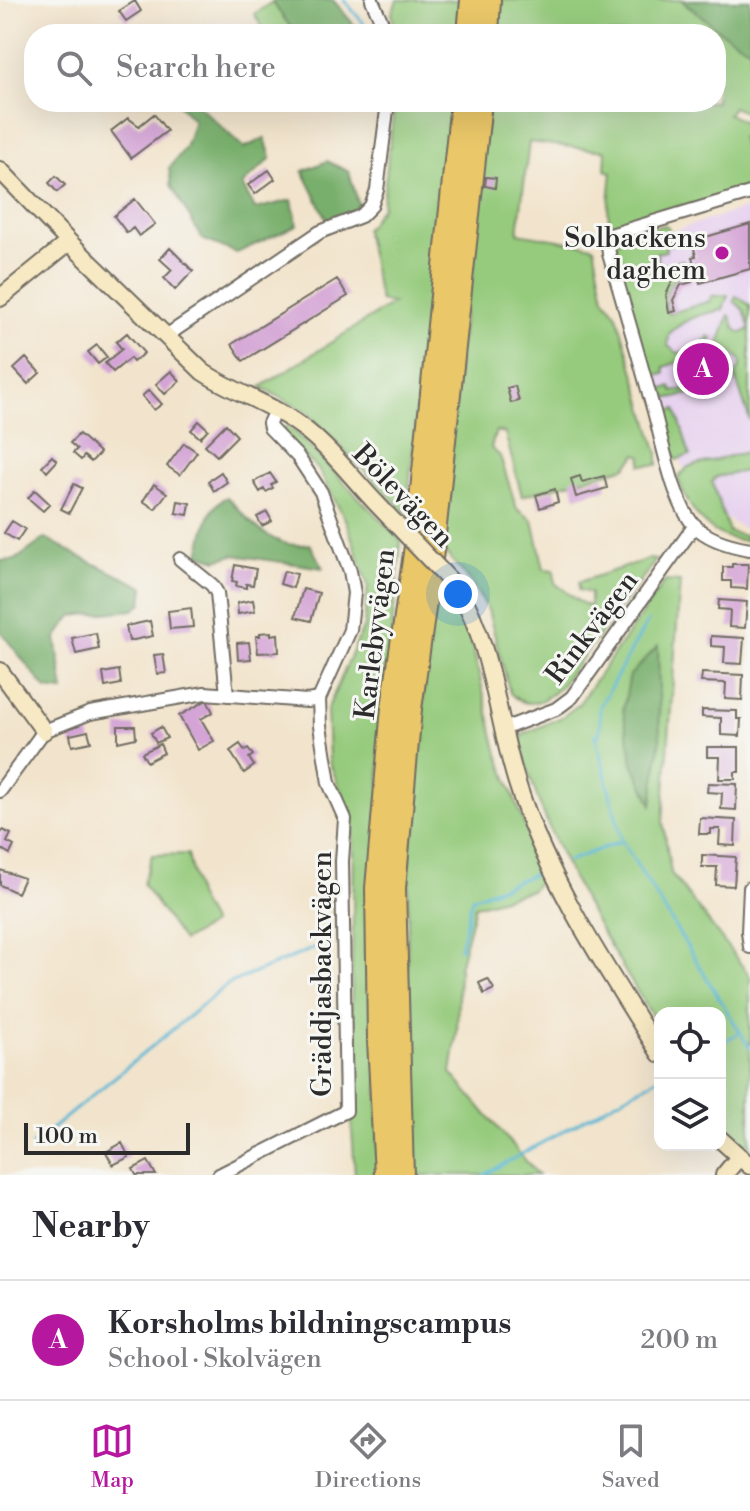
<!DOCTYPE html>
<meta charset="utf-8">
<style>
body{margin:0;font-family:"Libre Bodoni",serif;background:#f7f7f7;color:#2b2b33}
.controls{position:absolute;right:24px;bottom:24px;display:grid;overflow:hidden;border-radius:16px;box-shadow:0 8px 32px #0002}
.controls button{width:72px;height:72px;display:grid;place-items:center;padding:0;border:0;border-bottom:2px solid #e1e1e2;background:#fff;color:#2b2b33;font:40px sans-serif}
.scale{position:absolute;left:24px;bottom:20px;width:166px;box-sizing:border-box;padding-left:8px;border:4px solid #2b2b2b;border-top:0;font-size:22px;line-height:28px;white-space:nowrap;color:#2b2b2b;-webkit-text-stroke:6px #f6f6f2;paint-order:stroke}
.you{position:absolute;left:458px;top:594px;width:28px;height:28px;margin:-20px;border:6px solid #fff;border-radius:50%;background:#1a73e8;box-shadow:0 0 0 12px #1a73e833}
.badge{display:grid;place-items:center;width:52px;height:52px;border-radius:50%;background:#b5179e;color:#fff;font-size:26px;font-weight:700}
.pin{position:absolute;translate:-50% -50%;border:4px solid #fff;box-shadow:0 2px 8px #0006}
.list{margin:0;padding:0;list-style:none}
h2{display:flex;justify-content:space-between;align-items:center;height:104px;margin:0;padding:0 32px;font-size:34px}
h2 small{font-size:26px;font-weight:400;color:#7c7c81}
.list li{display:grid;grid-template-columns:52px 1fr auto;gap:24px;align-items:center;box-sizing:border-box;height:120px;padding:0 32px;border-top:2px solid #e1e1e2}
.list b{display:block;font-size:30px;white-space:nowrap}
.list p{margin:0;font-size:26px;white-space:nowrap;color:#7c7c81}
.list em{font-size:26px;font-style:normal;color:#7c7c81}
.icon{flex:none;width:44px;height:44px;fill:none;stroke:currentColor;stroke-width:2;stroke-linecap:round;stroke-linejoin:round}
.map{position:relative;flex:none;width:750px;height:1175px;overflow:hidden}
.search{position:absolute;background:#fff;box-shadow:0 8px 32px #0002;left:24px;right:24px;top:24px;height:88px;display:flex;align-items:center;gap:20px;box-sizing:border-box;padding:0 28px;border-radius:32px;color:#7c7c81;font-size:30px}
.sheet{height:224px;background:#fff}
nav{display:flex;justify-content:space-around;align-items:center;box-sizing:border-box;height:112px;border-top:2px solid #e1e1e2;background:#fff;font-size:22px;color:#7c7c81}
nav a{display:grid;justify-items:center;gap:4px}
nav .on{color:#b5179e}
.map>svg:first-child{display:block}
</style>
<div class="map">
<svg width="750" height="1175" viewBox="0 0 750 1175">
<rect width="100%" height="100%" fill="#f6f6f2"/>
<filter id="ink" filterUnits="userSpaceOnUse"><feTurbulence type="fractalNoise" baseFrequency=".0125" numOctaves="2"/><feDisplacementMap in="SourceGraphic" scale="16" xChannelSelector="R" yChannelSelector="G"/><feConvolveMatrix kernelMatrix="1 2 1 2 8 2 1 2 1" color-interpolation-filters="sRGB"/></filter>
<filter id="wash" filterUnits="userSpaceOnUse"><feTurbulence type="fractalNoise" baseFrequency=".006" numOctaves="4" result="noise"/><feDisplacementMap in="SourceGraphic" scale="32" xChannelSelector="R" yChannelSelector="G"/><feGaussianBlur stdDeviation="1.8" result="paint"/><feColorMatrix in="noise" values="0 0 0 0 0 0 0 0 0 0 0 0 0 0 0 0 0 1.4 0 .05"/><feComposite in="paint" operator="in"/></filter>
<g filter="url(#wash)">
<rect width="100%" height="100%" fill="#f2e4cc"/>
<!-- built -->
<path fill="#e7d2ef" d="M750,207V528H742L709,508L682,464L628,274L640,241Z"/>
<!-- green -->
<path fill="#96cb7d" stroke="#607b54" stroke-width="2" d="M397,0H462L459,34H395L392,13Z
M498,0H682L687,6L750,48V114L733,107L728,114L750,125V133L740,138L750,159V185L714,199L610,227L608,212L612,172L605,170L606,151L529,142L518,233L594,246L604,297L617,315L658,454V465H641L642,456L637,454L626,467L522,496L505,433L496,431L491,448L500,456L517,509L533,520L544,569L554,570L555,583L578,601L590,607V593L579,590V582L649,559L656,560L560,687C544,702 527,711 510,693L488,610L469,579L438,545L488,102H716V34H495Z
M272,2L296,34H267L254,14Z
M395,102H453L406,513L308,413L261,387L393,303L380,301L365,230L382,207Z
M665,225L668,227L673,244L665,246L666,251L656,253L660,267L682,260L686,263L690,273L673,280L666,295L668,302L665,303L668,314L710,301L711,296L728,295L723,310C702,314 685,318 669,334L668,346L678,353L699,348L709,336L712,338L705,353L664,367L665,374L652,376L649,374L616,257C616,254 616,245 618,242C624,231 653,228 665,225Z
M736,296L750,305V421L735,376L741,365L740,359L719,344L729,315C735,321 730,328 742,333L750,329L744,310L734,301Z
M710,375L724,378L725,382L679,397L656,399L655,393L671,386L673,392L711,382Z
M676,409L690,455L676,460L662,418V414Z
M286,426L293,430L401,541L380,743L378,1175H355L350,1100L354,845L350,814L329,761L327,710L364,626L368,585L346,521L318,469L282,433Z
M750,451V470L716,477L712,482L729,532L745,536L746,541C709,539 689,511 678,478L688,467Z
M434,574L469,633L498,754L543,875L532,890L475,906L459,967L457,1032L451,1073L538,1175H413L406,1036L409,848Z
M665,581L680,582L663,822L671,873L750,976V1149L720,1120V1013H660V1028C603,937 547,847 520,742L524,734L562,717L578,705Z
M188,854L197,896L212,924L183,941L143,884L152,855Z"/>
<!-- forest -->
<path fill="#78af6c" stroke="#526d4c" stroke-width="2" d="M274,0H333L362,34H296L272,2Z
M682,0H750V49L721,32Z
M176,102H195L244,148L265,138L271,158L242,185L255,209L292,200L297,225L237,253L202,239L171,185L169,168L185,148L194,121Z
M327,161L349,172L361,213L328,221L303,171Z
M227,497C250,522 273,551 310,544L323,568L233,555L217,560L199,554C204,535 207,505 227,497Z
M46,538L80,557L144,587L142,603L134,610L72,616L56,638L64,691L46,689L0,631V561L15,560Z
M658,646L660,741L652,805L633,763L623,710L630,675Z"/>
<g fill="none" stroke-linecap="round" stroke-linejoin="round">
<!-- stream -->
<path stroke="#55b5d4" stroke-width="3" d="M344,0L369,30
M595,734L622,841L750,1048
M596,740L600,731V706L648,621
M568,861L622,841
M460,949L472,898L540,872
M720,1044L740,1032
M32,1145L228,984L329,942
M484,1175L660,1077"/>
</g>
<g id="blocks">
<!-- building -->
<path fill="#d4a4d6" d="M135,1L141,11L126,21L119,11Z
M154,114L167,131L131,158L111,131L128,118L139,126Z
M269,170L275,179L255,194L248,185Z
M56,176L65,185L57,192L49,183Z
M486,177L496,178L495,188L485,186Z
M135,199L155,224L139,236L133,228L127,233L114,216Z
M750,224V269L700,283L692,257L696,256L692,241Z
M170,248L193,271L175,290L164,278L172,270L160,259Z
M690,273L692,282L681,285L673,300L676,311L669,313L666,295L673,280Z
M337,279L348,296L243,361L232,344Z
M127,333L144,353L133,362L130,358L113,372L105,363L122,349L116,342Z
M97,345L107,357L98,364L88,352Z
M26,358L40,373L28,384L14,369Z
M171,371L180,381L165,394L156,384Z
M515,386L519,401L511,403L507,388Z
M149,390L162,404L154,410L142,396Z
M199,421L208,429L200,438L191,430Z
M226,424L237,436L217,456L205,445Z
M79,434L100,453L91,462L84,456L81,460L73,453L77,449L70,443Z
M184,443L197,452L180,475L167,466Z
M52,456L57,461L47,472L42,466Z
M221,472L227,482L214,491L208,481Z
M270,473L276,482L271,485L273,488L266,492L264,489L260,492L254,482Z
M580,476L582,482L604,476L607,488L576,497L571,479Z
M74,484L82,488L69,513L61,509Z
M154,484L167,493L155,509L143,501Z
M555,489L558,502L540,508L536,495Z
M35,490L50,504L43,511L28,498Z
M178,501L190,503L188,515L176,513Z
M267,512L272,521L262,526L257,517Z
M12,521L25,529L17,541L4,533Z
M732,564H748L747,589L731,588V581H723V567H732Z
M235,565L256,569L253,585L246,584V588L236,586L237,582L232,581Z
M284,571L297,574L293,588L280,584Z
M303,589L319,593L311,621L295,617Z
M253,600L255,611L238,614L237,603Z
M719,600L747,602L745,628L729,627L730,610L718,609Z
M191,608L193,627L170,629L168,611Z
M150,621L153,636L129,641L126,626Z
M271,632V635L278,634L279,652L258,653L256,636H260V633Z
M96,633L99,649L76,654L72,638Z
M711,636L744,638L742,664L724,663L725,647L711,646Z
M249,642L251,659L238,660L237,643Z
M163,654L166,673L157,674L154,655Z
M119,670L121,684L105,687L103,673Z
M702,673L743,675L742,700L725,699L726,683L701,682Z
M207,700L213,712L201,719L214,741L198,750L179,716Z
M702,710L737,711V719H741L740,736L721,735V718L702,717Z
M118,726H135L136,738L118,742Z
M161,727L167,738L156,743L151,733Z
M88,731L91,742L72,746L70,735Z
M160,744L164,753L147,762L142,753Z
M240,744L245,751L248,749L253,755L249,758L254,766L244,773L230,751Z
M707,747H739V772H735V779H719L720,757H707Z
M708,783L737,784L736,810L721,809L722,793L707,792Z
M700,818L736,820L735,846L719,845L720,829H711V834H699Z
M3,830L11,834L7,842L14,846L10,854L0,848V835Z
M702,855L736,857L734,886L716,885L717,867H702Z
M0,870L24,878L17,893L0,885Z
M488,979L494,989L484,994L479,983Z
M122,1143L129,1157L113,1165L106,1152Z
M148,1161L156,1175H136L133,1169Z"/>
</g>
</g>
<g filter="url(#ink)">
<use href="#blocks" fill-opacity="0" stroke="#716c63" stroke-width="2"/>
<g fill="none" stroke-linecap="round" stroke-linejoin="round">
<!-- street casing -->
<g stroke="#716c63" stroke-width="16">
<path id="street" d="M372,0L387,34
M750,193L607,236L609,254C624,305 639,357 653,408C662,439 673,503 694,525C707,539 732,546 750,549
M166,336L320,232L361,216L371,206L377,190L388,102
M180,559L212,585L217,593L227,695
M503,729L556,709L572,697L695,525
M0,791L44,731L90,713L205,693L307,701L319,699L350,630L354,593L350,571L321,492L298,457L270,428L269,423L276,409
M750,888L748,932L750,947
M219,1175L346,1111L342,861L345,819L329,783L320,726L319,699"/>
</g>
<!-- secondary casing -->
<g stroke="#716c63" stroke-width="20">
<path id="secondary" d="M0,170L69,242L203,372C235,393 272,404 302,427C330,448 353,479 377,504
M0,298L69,242
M459,590C494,650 497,724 519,789C550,885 607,969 660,1054
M0,671L44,731
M720,1139L750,1166
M724,1175L739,1157"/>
</g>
<!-- highway casing -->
<g stroke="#716c63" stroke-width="26">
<path id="highway" d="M469,34L472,0
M487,34L489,0
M386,1175L379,1040L377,888L393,708L417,539L462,102
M402,1175L394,888L410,709L433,544L480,102"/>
</g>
<!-- street -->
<use href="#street" stroke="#fff" stroke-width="12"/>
<!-- secondary -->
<use href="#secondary" stroke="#f7e9c3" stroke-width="16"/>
<!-- highway -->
<use href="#highway" stroke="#eac769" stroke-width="22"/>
<!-- secondary-bridge casing -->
<g stroke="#716c63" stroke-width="20" stroke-linecap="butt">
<path id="secondary-bridge" d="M377,504L459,590"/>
</g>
<!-- secondary-bridge -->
<use href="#secondary-bridge" stroke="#f7e9c3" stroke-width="16"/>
</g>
</g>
<!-- markers -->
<circle fill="#b5179e" stroke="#f6f6f2" stroke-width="3" cx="722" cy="253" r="8"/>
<g text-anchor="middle" stroke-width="6" stroke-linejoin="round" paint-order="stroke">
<!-- poi labels -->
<g font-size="28" fill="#2b2b2b" stroke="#f6f6f2" text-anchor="end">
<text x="706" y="247">Solbackens<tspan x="706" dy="32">daghem</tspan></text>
</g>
<!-- street labels -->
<g font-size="28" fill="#2b2b2b" stroke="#f6f6f2">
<text transform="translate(404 495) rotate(46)" y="10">Bölevägen</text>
<text transform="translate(591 627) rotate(-53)" y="10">Rinkvägen</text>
<text transform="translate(374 634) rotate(-83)" y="10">Karlebyvägen</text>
<text transform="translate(321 974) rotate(-90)" y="10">Gräddjasbackvägen</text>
</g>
</g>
</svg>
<div class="controls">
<button><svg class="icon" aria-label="locate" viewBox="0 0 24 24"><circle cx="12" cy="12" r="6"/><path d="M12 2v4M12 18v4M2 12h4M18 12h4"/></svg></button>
<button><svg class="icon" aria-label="layers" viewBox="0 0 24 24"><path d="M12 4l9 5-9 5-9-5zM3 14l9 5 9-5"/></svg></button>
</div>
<div class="scale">100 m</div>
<div class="you"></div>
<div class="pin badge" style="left:703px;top:369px">A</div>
<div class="search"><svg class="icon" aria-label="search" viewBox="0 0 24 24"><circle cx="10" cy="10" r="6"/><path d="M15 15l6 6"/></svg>Search here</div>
</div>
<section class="sheet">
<h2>Nearby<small></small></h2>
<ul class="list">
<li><span class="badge">A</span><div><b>Korsholms bildningscampus</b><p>School · Skolvägen</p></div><em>200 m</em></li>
</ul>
</section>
<nav>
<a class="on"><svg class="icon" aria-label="map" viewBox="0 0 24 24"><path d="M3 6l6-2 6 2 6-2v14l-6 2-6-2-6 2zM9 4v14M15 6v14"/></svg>Map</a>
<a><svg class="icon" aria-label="directions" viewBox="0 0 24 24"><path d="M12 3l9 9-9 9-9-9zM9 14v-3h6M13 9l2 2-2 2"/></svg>Directions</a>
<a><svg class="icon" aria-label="saved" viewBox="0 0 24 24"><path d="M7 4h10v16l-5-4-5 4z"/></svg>Saved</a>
</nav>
